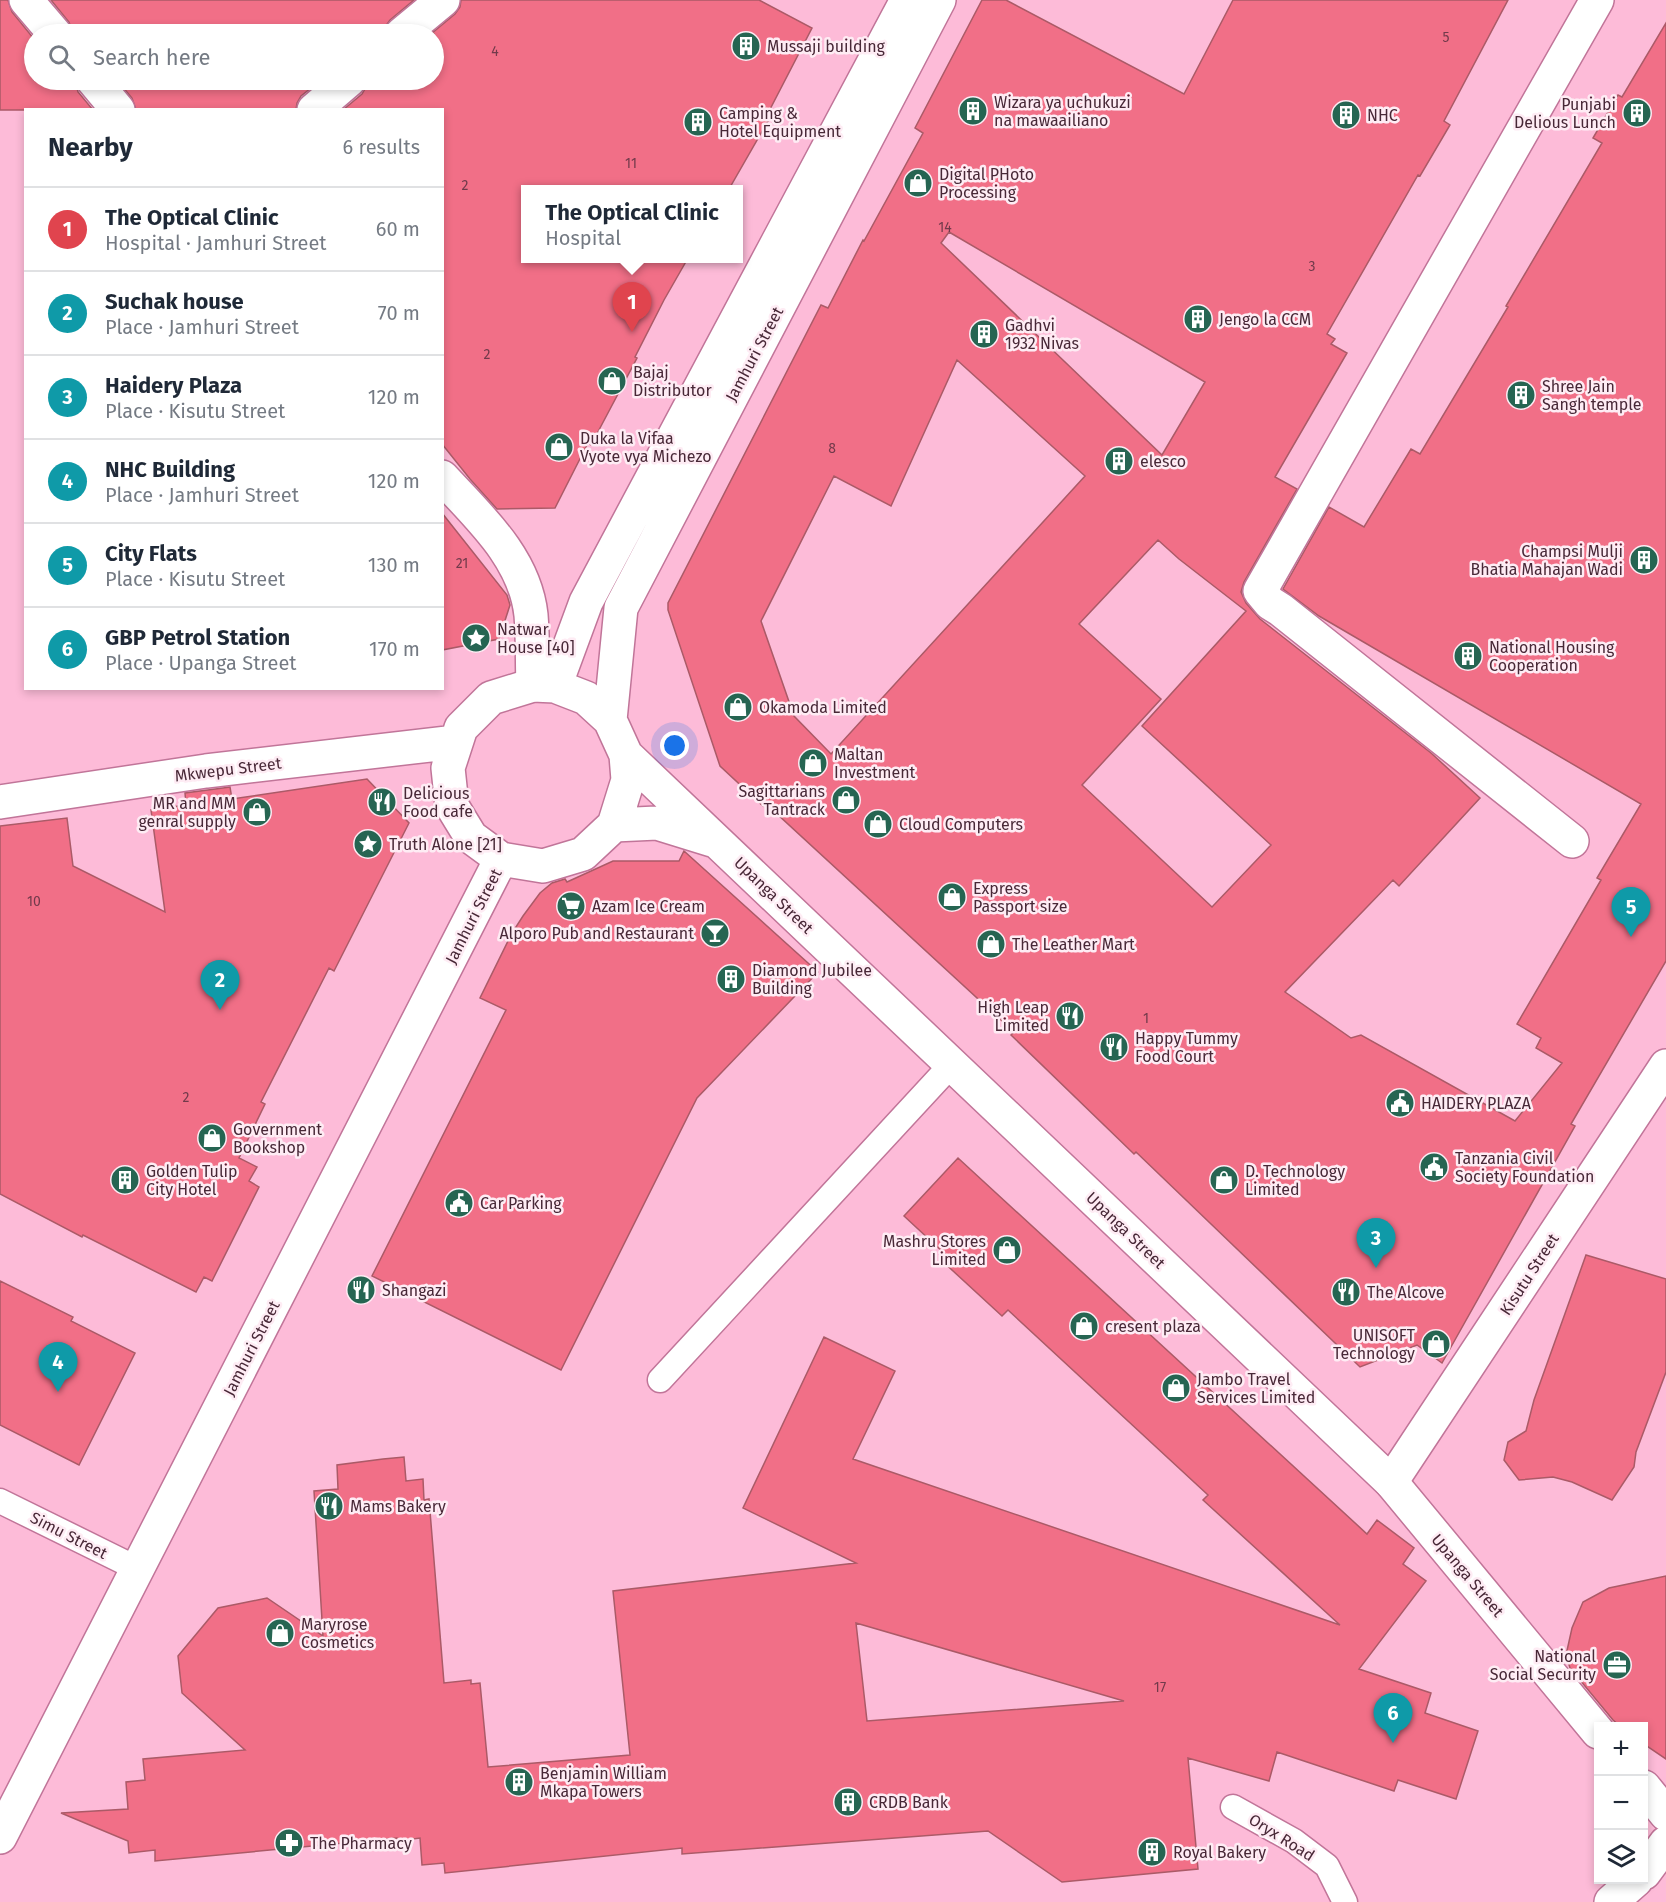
<!DOCTYPE html>
<meta charset="utf-8">
<style>
body{margin:0;font-family:"Fira Sans",sans-serif;background:#f6f6f7;color:#1f2937}
.controls{position:absolute;right:18px;bottom:18px;display:grid;overflow:hidden;border-radius:0px;box-shadow:0 3px 9px #0003}
.controls button{width:54px;height:54px;display:grid;place-items:center;padding:0;border:0;border-bottom:2px solid #e0e1e3;background:#fff;color:#1f2937;font:30px sans-serif}
.you{position:absolute;left:675px;top:746px;width:21px;height:21px;margin:-15px;border:4px solid #fff;border-radius:50%;background:#1a73e8;box-shadow:0 0 0 9px #1a73e833}
.badge{display:grid;place-items:center;width:39px;height:39px;border-radius:50%;background:#d93025;color:#fff;font-size:20px;font-weight:700}
.pin{position:absolute;translate:-50% -50px;filter:drop-shadow(0 2px 3px #0008)}
.pin::after{content:'';position:absolute;top:32px;width:21px;height:18px;background:inherit;clip-path:polygon(0 0,100% 0,50% 100%)}
.popup{position:absolute;left:521px;top:185px;width:222px;height:78px;box-sizing:border-box;display:grid;place-content:center;border-radius:0px;background:#fff;filter:drop-shadow(0 2px 4px #0005);font-size:20px;white-space:nowrap;color:#747a83}
.popup b{font-size:22px;color:#1f2937}
.popup::after{content:'';position:absolute;left:50%;top:100%;margin-left:-12px;border:12px solid transparent;border-top-color:#fff}
.list{margin:0;padding:0;list-style:none}
h2{display:flex;justify-content:space-between;align-items:center;height:78px;margin:0;padding:0 24px;font-size:26px}
h2 small{font-size:20px;font-weight:400;color:#747a83}
.list li{display:grid;grid-template-columns:39px 1fr auto;gap:18px;align-items:center;box-sizing:border-box;height:84px;padding:0 24px;border-top:2px solid #e0e1e3}
.list b{display:block;font-size:22px;white-space:nowrap}
.list p{margin:0;font-size:20px;white-space:nowrap;color:#747a83}
.list em{font-size:20px;font-style:normal;color:#747a83}
.icon{flex:none;width:33px;height:33px;fill:none;stroke:currentColor;stroke-width:2;stroke-linecap:round;stroke-linejoin:round}
.map{position:relative;flex:none;width:1666px;height:1902px;overflow:hidden}
.search{position:absolute;background:#fff;box-shadow:0 3px 9px #0003;left:24px;top:24px;width:420px;height:66px;display:flex;align-items:center;gap:15px;box-sizing:border-box;padding:0 21px;border-radius:33px;color:#747a83;font-size:22px}
.panel{position:absolute;background:#fff;box-shadow:0 3px 9px #0003;left:24px;top:108px;width:420px;height:582px;border-radius:0px}
.map>svg:first-child{display:block}
</style>
<div class="map">
<svg width="1666" height="1902" viewBox="0 0 1666 1902">
<rect width="100%" height="100%" fill="#fdbbd8"/>
<!-- building -->
<path fill="#f16f87" stroke="#ab5a67" stroke-width="1.5" fill-rule="evenodd" d="M0,0H8L12,12L34,39V80H75L78,92L93,110H0Z
M51,0H414L390,20L385,27L384,34H73L69,22Z
M461,0H759L812,28L765,119L768,121L729,189H525V258H688L664,300L635,357L637,358L591,445L588,443L555,508L497,509L470,479L442,444V110H343L362,94L366,87L367,80H434V34H431L455,14L460,7Z
M982,0H1006L1184,94L1233,0H1508L1444,121L1450,125L1420,176L1418,175L1327,334L1335,339L1331,344L1347,353L1275,477L1297,489L1244,582L1241,592L1246,603L1260,619L1431,753L1480,798L1399,886L1393,880L1285,992L1351,1038L1361,1035L1515,1121L1562,1063L1536,1048L1541,1038L1517,1024L1601,880L1597,878L1641,804L1319,616L1283,589L1329,507L1364,527L1411,449L1420,454L1508,307L1506,306L1602,143L1593,138L1618,95L1622,97L1666,23V961L1571,1124L1575,1126L1442,1363L1417,1345L1360,1367L1136,1152L1134,1154L1011,1035L1014,1032L765,803L763,806L720,766L668,610V603L821,305L828,308L863,240L864,241L923,133L915,128ZM949,232L1205,382L1162,455L941,243ZM957,360L1085,476L831,754L794,716L761,621L834,476L891,506ZM1158,540L1179,559L1246,611L1142,726L1271,845L1212,907L1082,785L1161,699L1079,624Z
M117,80H321L301,96L297,103L296,110H136L132,98Z
M442,513L507,595L510,605L499,639L442,650Z
M367,779L409,823L334,971L329,968L261,1102L265,1104L239,1158L257,1167L249,1181L259,1187L212,1281L204,1277L196,1292L83,1235L82,1237L0,1194V826L67,818L73,866L165,912L151,810L186,805L185,793L208,790L230,787L232,799Z
M684,851L818,972L697,1098L561,1370L372,1276L506,1010L480,998L512,933L523,916L540,893L552,883L565,879L567,882L613,861H679Z
M958,1158L1367,1534L1377,1520L1414,1548L1403,1564L1426,1581L1359,1669L1431,1693L1425,1713L1478,1731L1456,1799L1398,1780L1394,1791L1277,1752L1269,1781L1188,1758L1198,1869L1062,1882L988,1831L682,1854V1848L445,1873L444,1863L422,1865L420,1838L398,1841L397,1838L155,1861V1850L129,1853L128,1841L61,1813L128,1809L126,1782L145,1780L143,1759L245,1750L182,1693L178,1656L218,1608L267,1598L323,1636L314,1491L338,1489L337,1465L383,1459L404,1457L406,1481L423,1479L424,1500L429,1499L444,1683L471,1680V1684L480,1683L488,1767L630,1755L613,1591L856,1563L743,1508L824,1337L895,1371L853,1459L1340,1625L1203,1500L1208,1495L1008,1310L1002,1316L940,1259L945,1254L904,1216ZM856,1623L1124,1701L867,1721Z
M1586,1255L1666,1279V1372L1636,1452L1634,1467L1612,1500L1572,1482L1553,1477L1519,1480L1504,1460L1508,1442L1526,1431L1534,1400Z
M0,1281L73,1317L71,1321L135,1353L79,1465L0,1425Z
M1666,1576V1759L1644,1744V1726H1620L1613,1720L1570,1668L1566,1655L1572,1628L1583,1602L1609,1588Z"/>
<g fill="none" stroke-linecap="round" stroke-linejoin="round">
<!-- lane casing -->
<g stroke="#c17599" stroke-width="27">
<path id="lane" d="M660,1380L952,1064
M0,1501L138,1569
M1233,1807L1294,1841L1327,1866L1345,1902"/>
</g>
<!-- street casing -->
<g stroke="#c17599" stroke-width="36">
<path id="street" d="M26,0L55,34
M402,34L443,0
M93,80L118,110
M314,110L349,80
M442,477C479,517 525,558 531,615C533,638 532,662 533,685
M1572,841L1281,610L1270,603L1260,591L1597,0
M1391,1482L1666,1066"/>
</g>
<!-- secondary casing -->
<g stroke="#c17599" stroke-width="36">
<path id="secondary" d="M555,686L586,602L907,0
M610,720L621,608L939,0
M626,755L628,780L614,825L583,854L543,866L501,859L471,837L452,806L448,768L461,728L491,698L533,685L555,686L586,698L610,720L626,755L1391,1482L1598,1732
M0,802L206,771L456,742
M614,825L657,823L712,840
M1644,1787L1666,1814
M0,1837L501,859
M1644,1873L1666,1843
M1611,1902L1636,1880"/>
</g>
<!-- lane -->
<use href="#lane" stroke="#fff" stroke-width="24"/>
<!-- street -->
<use href="#street" stroke="#fff" stroke-width="33"/>
<!-- secondary -->
<use href="#secondary" stroke="#fff" stroke-width="33"/>
</g>
<!-- icons -->
<defs>
<g id="building-disc" transform="scale(1.5)"><circle r="9.5" fill="#266552" stroke="#feecf4"/><path d="M-4-6H4V6H1V3H-1V6H-4ZM-2.5-4.3h1.7v1.8h-1.7ZM.8-4.3h1.7v1.8H.8ZM-2.5-1h1.7V.8h-1.7ZM.8-1h1.7V.8H.8Z" fill="#fff"/></g>
<g id="shop-disc" transform="scale(1.5)"><circle r="9.5" fill="#266552" stroke="#feecf4"/><path d="M-5-2.5h2.3a2.7 3.5 0 0 1 5.4 0H5L5.5 6h-11ZM-1.5-2.5h3a1.5 2.3 0 0 0-3 0Z" fill="#fff"/></g>
<g id="sight-disc" transform="scale(1.5)"><circle r="9.5" fill="#266552" stroke="#feecf4"/><path d="M0-6L1.8-2.2L6-1.7L2.9 1.2L3.7 5.4L0 3.3L-3.7 5.4L-2.9 1.2L-6-1.7L-1.8-2.2Z" fill="#fff"/></g>
<g id="restaurant-disc" transform="scale(1.5)"><circle r="9.5" fill="#266552" stroke="#feecf4"/><path d="M-5-6h1v4h1v-4h1v4h1v-4h1v5L-1.5 .5V6h-2V.5L-5-1ZM5-6V6H3V1.5H1.5Q1.5-4 5-6Z" fill="#fff"/></g>
<g id="supermarket-disc" transform="scale(1.5)"><circle r="9.5" fill="#266552" stroke="#feecf4"/><path d="M-6-5.5h2.5l.6 2H6L4.5 2H-2.5L-4.4-4H-6ZM-1.5 3.2a1.3 1.3 0 1 0 .1 0ZM3 3.2a1.3 1.3 0 1 0 .1 0Z" fill="#fff"/></g>
<g id="bar-disc" transform="scale(1.5)"><circle r="9.5" fill="#266552" stroke="#feecf4"/><path d="M-6-5H6L.8 .8V4.5H3.5V6h-7V4.5H-.8V.8Z" fill="#fff"/></g>
<g id="civic-disc" transform="scale(1.5)"><circle r="9.5" fill="#266552" stroke="#feecf4"/><path d="M-.6-6.5H3V-4.5H.6V-3L4-1V1h2V6H-6V1h2V-1L-.6-3ZM-1.2 2.5V6h2.4V2.5Z" fill="#fff"/></g>
<g id="office-disc" transform="scale(1.5)"><circle r="9.5" fill="#266552" stroke="#feecf4"/><path d="M-6-3h4V-5.5h4V-3h4V5H-6ZM-1-4.5V-3h2v-1.5ZM-6 0V1H6V0Z" fill="#fff"/></g>
<g id="pharmacy-disc" transform="scale(1.5)"><circle r="9.5" fill="#266552" stroke="#feecf4"/><path d="M-2-6h4v4h4v4h-4v4h-4v-4h-4v-4h4Z" fill="#fff"/></g>
</defs>
<g fill-rule="evenodd">
<use href="#building-disc" x="746" y="46"/>
<use href="#building-disc" x="973" y="111"/>
<use href="#building-disc" x="1637" y="113"/>
<use href="#building-disc" x="1346" y="115"/>
<use href="#building-disc" x="698" y="122"/>
<use href="#shop-disc" x="918" y="183"/>
<use href="#building-disc" x="1198" y="319"/>
<use href="#building-disc" x="984" y="334"/>
<use href="#shop-disc" x="612" y="381"/>
<use href="#building-disc" x="1521" y="395"/>
<use href="#shop-disc" x="559" y="447"/>
<use href="#building-disc" x="1119" y="461"/>
<use href="#building-disc" x="1644" y="560"/>
<use href="#sight-disc" x="476" y="638"/>
<use href="#building-disc" x="1468" y="656"/>
<use href="#shop-disc" x="738" y="707"/>
<use href="#shop-disc" x="813" y="763"/>
<use href="#shop-disc" x="846" y="800"/>
<use href="#restaurant-disc" x="382" y="802"/>
<use href="#shop-disc" x="257" y="812"/>
<use href="#shop-disc" x="878" y="824"/>
<use href="#sight-disc" x="368" y="844"/>
<use href="#shop-disc" x="952" y="897"/>
<use href="#supermarket-disc" x="571" y="906"/>
<use href="#bar-disc" x="715" y="933"/>
<use href="#shop-disc" x="991" y="944"/>
<use href="#building-disc" x="731" y="979"/>
<use href="#restaurant-disc" x="1070" y="1016"/>
<use href="#restaurant-disc" x="1114" y="1047"/>
<use href="#civic-disc" x="1400" y="1103"/>
<use href="#shop-disc" x="212" y="1138"/>
<use href="#civic-disc" x="1434" y="1167"/>
<use href="#building-disc" x="125" y="1180"/>
<use href="#shop-disc" x="1224" y="1180"/>
<use href="#civic-disc" x="459" y="1203"/>
<use href="#shop-disc" x="1007" y="1250"/>
<use href="#restaurant-disc" x="361" y="1290"/>
<use href="#restaurant-disc" x="1346" y="1292"/>
<use href="#shop-disc" x="1084" y="1326"/>
<use href="#shop-disc" x="1436" y="1344"/>
<use href="#shop-disc" x="1176" y="1388"/>
<use href="#restaurant-disc" x="329" y="1506"/>
<use href="#shop-disc" x="280" y="1633"/>
<use href="#office-disc" x="1617" y="1665"/>
<use href="#building-disc" x="519" y="1782"/>
<use href="#building-disc" x="848" y="1802"/>
<use href="#pharmacy-disc" x="289" y="1843"/>
<use href="#building-disc" x="1152" y="1852"/>
</g>
<g text-anchor="middle" stroke-width="5" stroke-linejoin="round" paint-order="stroke">
<!-- number labels -->
<g font-size="14" fill="#723a4b">
<text x="1446" y="42">5</text>
<text x="495" y="56">4</text>
<text x="631" y="168">11</text>
<text x="465" y="190">2</text>
<text x="945" y="232">14</text>
<text x="1312" y="271">3</text>
<text x="487" y="359">2</text>
<text x="832" y="453">8</text>
<text x="462" y="568">21</text>
<text x="34" y="906">10</text>
<text x="1146" y="1023">1</text>
<text x="186" y="1102">2</text>
<text x="1160" y="1692">17</text>
</g>
<!-- poi labels -->
<g font-size="16" fill="#482837" stroke="#feecf4" text-anchor="start">
<text x="767" y="52">Mussaji building</text>
<text x="994" y="108">Wizara ya uchukuzi<tspan x="994" dy="18">na mawaailiano</tspan></text>
<text x="1616" y="110" text-anchor="end">Punjabi<tspan x="1616" dy="18">Delious Lunch</tspan></text>
<text x="719" y="119">Camping &amp;<tspan x="719" dy="18">Hotel Equipment</tspan></text>
<text x="1367" y="121">NHC</text>
<text x="939" y="180">Digital PHoto<tspan x="939" dy="18">Processing</tspan></text>
<text x="1219" y="325">Jengo la CCM</text>
<text x="1005" y="331">Gadhvi<tspan x="1005" dy="18">1932 Nivas</tspan></text>
<text x="633" y="378">Bajaj<tspan x="633" dy="18">Distributor</tspan></text>
<text x="1542" y="392">Shree Jain<tspan x="1542" dy="18">Sangh temple</tspan></text>
<text x="580" y="444">Duka la Vifaa<tspan x="580" dy="18">Vyote vya Michezo</tspan></text>
<text x="1140" y="467">elesco</text>
<text x="1623" y="557" text-anchor="end">Champsi Mulji<tspan x="1623" dy="18">Bhatia Mahajan Wadi</tspan></text>
<text x="497" y="635">Natwar<tspan x="497" dy="18">House [40]</tspan></text>
<text x="1489" y="653">National Housing<tspan x="1489" dy="18">Cooperation</tspan></text>
<text x="759" y="713">Okamoda Limited</text>
<text x="834" y="760">Maltan<tspan x="834" dy="18">Investment</tspan></text>
<text x="825" y="797" text-anchor="end">Sagittarians<tspan x="825" dy="18">Tantrack</tspan></text>
<text x="403" y="799">Delicious<tspan x="403" dy="18">Food cafe</tspan></text>
<text x="236" y="809" text-anchor="end">MR and MM<tspan x="236" dy="18">genral supply</tspan></text>
<text x="899" y="830">Cloud Computers</text>
<text x="389" y="850">Truth Alone [21]</text>
<text x="973" y="894">Express<tspan x="973" dy="18">Passport size</tspan></text>
<text x="592" y="912">Azam Ice Cream</text>
<text x="694" y="939" text-anchor="end">Alporo Pub and Restaurant</text>
<text x="1012" y="950">The Leather Mart</text>
<text x="752" y="976">Diamond Jubilee<tspan x="752" dy="18">Building</tspan></text>
<text x="1049" y="1013" text-anchor="end">High Leap<tspan x="1049" dy="18">Limited</tspan></text>
<text x="1135" y="1044">Happy Tummy<tspan x="1135" dy="18">Food Court</tspan></text>
<text x="1421" y="1109">HAIDERY PLAZA</text>
<text x="233" y="1135">Government<tspan x="233" dy="18">Bookshop</tspan></text>
<text x="1455" y="1164">Tanzania Civil<tspan x="1455" dy="18">Society Foundation</tspan></text>
<text x="146" y="1177">Golden Tulip<tspan x="146" dy="18">City Hotel</tspan></text>
<text x="1245" y="1177">D. Technology<tspan x="1245" dy="18">Limited</tspan></text>
<text x="480" y="1209">Car Parking</text>
<text x="986" y="1247" text-anchor="end">Mashru Stores<tspan x="986" dy="18">Limited</tspan></text>
<text x="382" y="1296">Shangazi</text>
<text x="1367" y="1298">The Alcove</text>
<text x="1105" y="1332">cresent plaza</text>
<text x="1415" y="1341" text-anchor="end">UNISOFT<tspan x="1415" dy="18">Technology</tspan></text>
<text x="1197" y="1385">Jambo Travel<tspan x="1197" dy="18">Services Limited</tspan></text>
<text x="350" y="1512">Mams Bakery</text>
<text x="301" y="1630">Maryrose<tspan x="301" dy="18">Cosmetics</tspan></text>
<text x="1596" y="1662" text-anchor="end">National<tspan x="1596" dy="18">Social Security</tspan></text>
<text x="540" y="1779">Benjamin William<tspan x="540" dy="18">Mkapa Towers</tspan></text>
<text x="869" y="1808">CRDB Bank</text>
<text x="310" y="1849">The Pharmacy</text>
<text x="1173" y="1858">Royal Bakery</text>
</g>
<!-- street labels -->
<g font-size="16" fill="#482837" stroke="#feecf4">
<text transform="translate(754 354) rotate(-62)" y="6">Jamhuri Street</text>
<text transform="translate(228 769) rotate(-7)" y="6">Mkwepu Street</text>
<text transform="translate(774 895) rotate(44)" y="6">Upanga Street</text>
<text transform="translate(473 916) rotate(-63)" y="6">Jamhuri Street</text>
<text transform="translate(1126 1230) rotate(44)" y="6">Upanga Street</text>
<text transform="translate(1529 1274) rotate(-57)" y="6">Kisutu Street</text>
<text transform="translate(251 1348) rotate(-63)" y="6">Jamhuri Street</text>
<text transform="translate(69 1535) rotate(27)" y="6">Simu Street</text>
<text transform="translate(1468 1575) rotate(50)" y="6">Upanga Street</text>
<text transform="translate(1282 1837) rotate(32)" y="6">Oryx Road</text>
</g>
</g>
</svg>
<div class="controls">
<button>+</button>
<button>−</button>
<button><svg class="icon" aria-label="layers" viewBox="0 0 24 24"><path d="M12 4l9 5-9 5-9-5zM3 14l9 5 9-5"/></svg></button>
</div>
<div class="you"></div>
<div class="pin badge" style="left:632px;top:332px;background:#e0444e">1</div>
<div class="popup"><b>The Optical Clinic</b>Hospital</div>
<div class="pin badge" style="left:220px;top:1010px;background:#0f9aa8">2</div>
<div class="pin badge" style="left:1376px;top:1268px;background:#0f9aa8">3</div>
<div class="pin badge" style="left:58px;top:1392px;background:#0f9aa8">4</div>
<div class="pin badge" style="left:1631px;top:937px;background:#0f9aa8">5</div>
<div class="pin badge" style="left:1393px;top:1743px;background:#0f9aa8">6</div>
<div class="search"><svg class="icon" aria-label="search" viewBox="0 0 24 24"><circle cx="10" cy="10" r="6"/><path d="M15 15l6 6"/></svg>Search here</div>
<section class="panel">
<h2>Nearby<small>6 results</small></h2>
<ul class="list">
<li><span class="badge" style="background:#e0444e">1</span><div><b>The Optical Clinic</b><p>Hospital · Jamhuri Street</p></div><em>60 m</em></li>
<li><span class="badge" style="background:#0f9aa8">2</span><div><b>Suchak house</b><p>Place · Jamhuri Street</p></div><em>70 m</em></li>
<li><span class="badge" style="background:#0f9aa8">3</span><div><b>Haidery Plaza</b><p>Place · Kisutu Street</p></div><em>120 m</em></li>
<li><span class="badge" style="background:#0f9aa8">4</span><div><b>NHC Building</b><p>Place · Jamhuri Street</p></div><em>120 m</em></li>
<li><span class="badge" style="background:#0f9aa8">5</span><div><b>City Flats</b><p>Place · Kisutu Street</p></div><em>130 m</em></li>
<li><span class="badge" style="background:#0f9aa8">6</span><div><b>GBP Petrol Station</b><p>Place · Upanga Street</p></div><em>170 m</em></li>
</ul>
</section>
</div>
